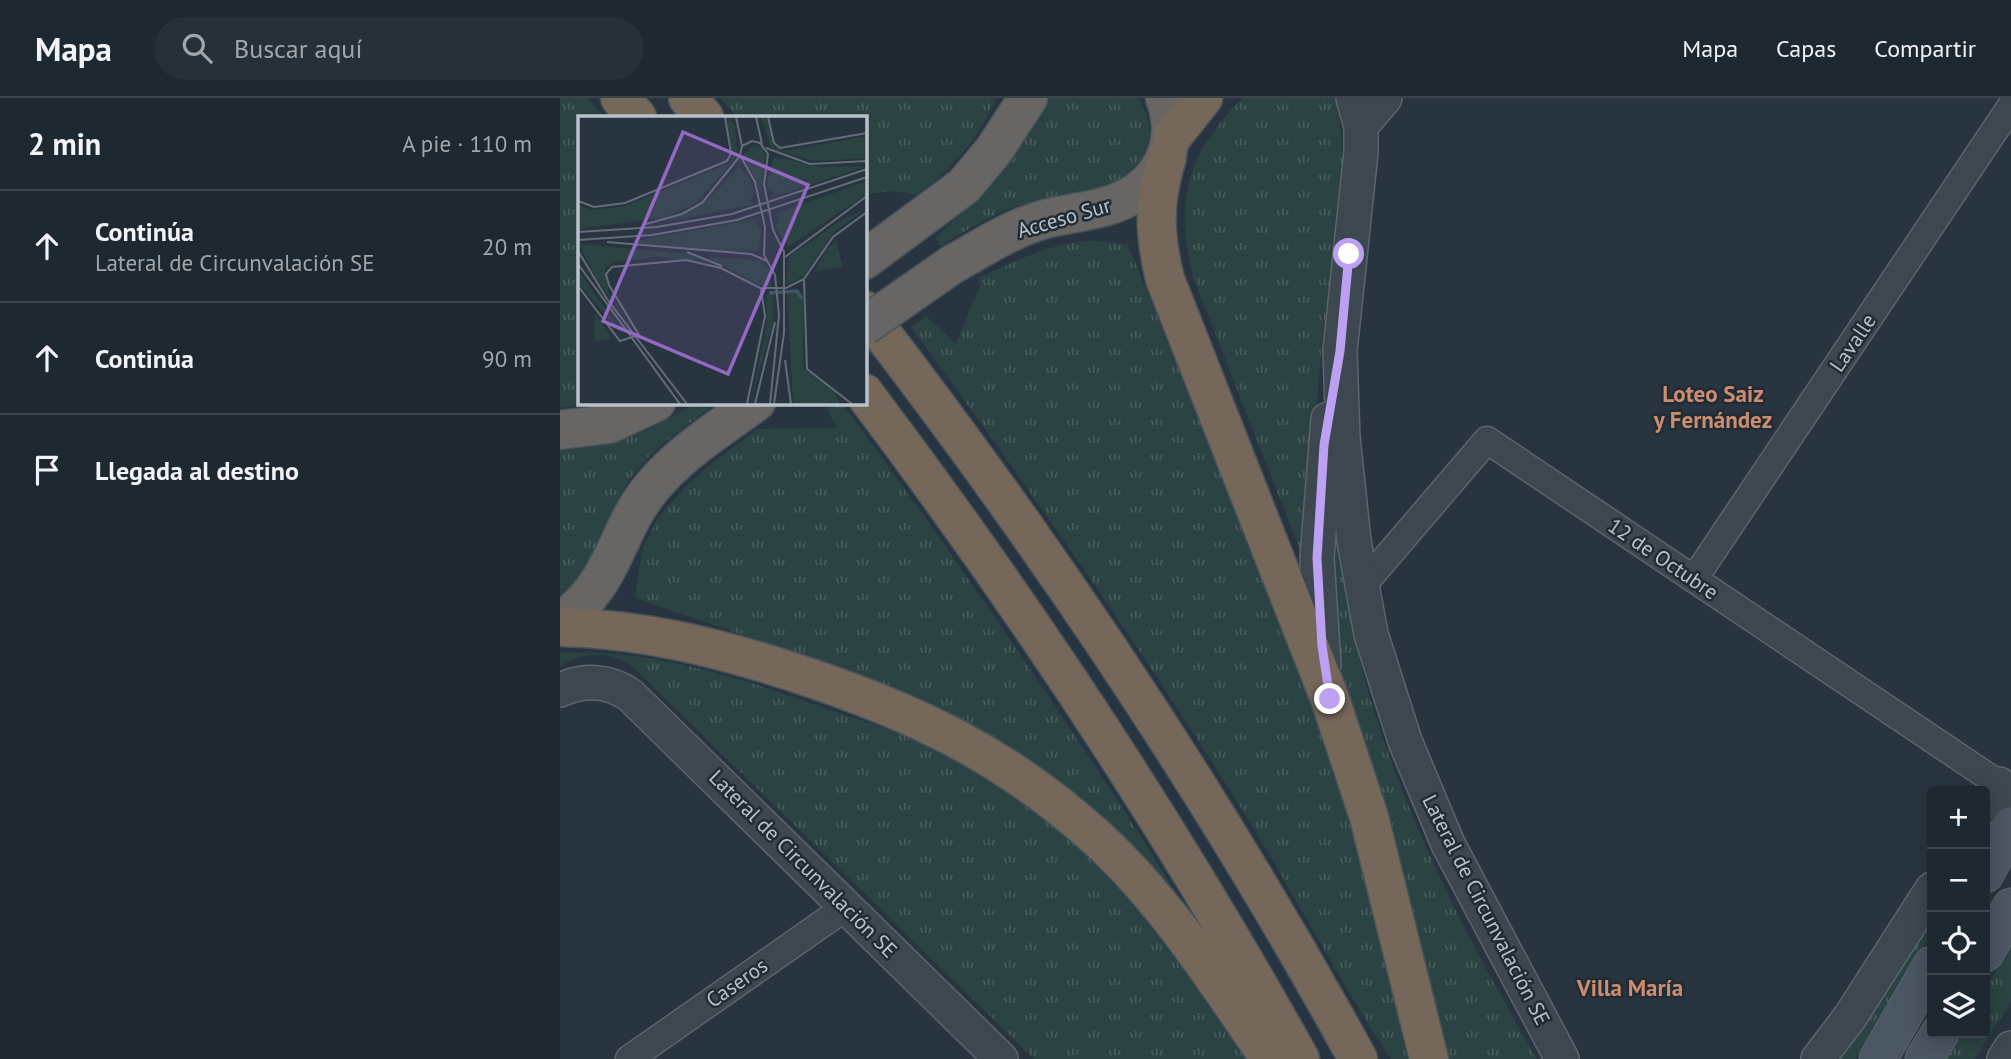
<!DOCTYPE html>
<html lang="es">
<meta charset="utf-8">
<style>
body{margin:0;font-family:"PT Sans",sans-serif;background:#263038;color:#f1f3f6}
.controls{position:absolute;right:21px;bottom:21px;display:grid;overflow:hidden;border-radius:7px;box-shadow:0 4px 18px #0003}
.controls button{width:63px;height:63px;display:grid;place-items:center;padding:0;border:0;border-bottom:2px solid #3c444c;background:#1e2830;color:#f1f3f6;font:35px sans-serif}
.stop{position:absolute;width:21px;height:21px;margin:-16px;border:5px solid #bca0f2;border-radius:50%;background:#fff}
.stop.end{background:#bca0f2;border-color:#fff;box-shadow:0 2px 7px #0008}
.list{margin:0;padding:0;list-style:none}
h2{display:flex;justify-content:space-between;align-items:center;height:91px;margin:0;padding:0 28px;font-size:30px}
h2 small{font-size:23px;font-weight:400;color:#a1a6ab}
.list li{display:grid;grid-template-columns:46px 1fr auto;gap:21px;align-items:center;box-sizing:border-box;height:112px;padding:0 28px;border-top:2px solid #3c444c}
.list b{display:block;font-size:26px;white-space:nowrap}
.list p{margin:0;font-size:23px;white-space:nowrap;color:#a1a6ab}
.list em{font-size:23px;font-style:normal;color:#a1a6ab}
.icon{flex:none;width:38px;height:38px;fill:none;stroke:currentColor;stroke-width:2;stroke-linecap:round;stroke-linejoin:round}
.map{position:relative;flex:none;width:1451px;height:961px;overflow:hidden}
header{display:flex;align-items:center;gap:42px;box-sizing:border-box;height:98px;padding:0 35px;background:#1e2830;border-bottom:2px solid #3c444c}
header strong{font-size:33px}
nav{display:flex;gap:38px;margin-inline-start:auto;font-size:24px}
.search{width:490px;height:63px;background:#263038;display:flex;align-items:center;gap:18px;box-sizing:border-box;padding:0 24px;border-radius:38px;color:#a1a6ab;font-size:26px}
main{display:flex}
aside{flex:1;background:#1e2830}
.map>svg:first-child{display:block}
</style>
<header>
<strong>Mapa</strong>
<div class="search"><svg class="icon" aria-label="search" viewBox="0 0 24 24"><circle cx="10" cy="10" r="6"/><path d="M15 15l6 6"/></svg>Buscar aquí</div>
<nav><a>Mapa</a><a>Capas</a><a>Compartir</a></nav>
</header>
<main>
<aside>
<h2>2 min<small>A pie · 110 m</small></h2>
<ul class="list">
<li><svg class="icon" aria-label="ahead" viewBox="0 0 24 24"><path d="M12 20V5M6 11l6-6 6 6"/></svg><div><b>Continúa</b><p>Lateral de Circunvalación SE</p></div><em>20 m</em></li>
<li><svg class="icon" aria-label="ahead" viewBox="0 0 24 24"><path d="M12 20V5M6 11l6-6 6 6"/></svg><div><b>Continúa</b></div><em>90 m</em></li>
<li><svg class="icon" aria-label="arrive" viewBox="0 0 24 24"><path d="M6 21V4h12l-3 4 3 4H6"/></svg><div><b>Llegada al destino</b></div></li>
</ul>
</aside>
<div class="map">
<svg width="1451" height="961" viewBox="0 0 1451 961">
<defs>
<pattern id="grass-tufts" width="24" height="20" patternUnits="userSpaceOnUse" patternTransform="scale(1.75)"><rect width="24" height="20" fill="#2b4342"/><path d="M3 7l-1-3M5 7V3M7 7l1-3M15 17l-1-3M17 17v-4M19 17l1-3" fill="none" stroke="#485c5c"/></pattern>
</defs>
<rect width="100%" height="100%" fill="#283540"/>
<!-- grass -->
<path fill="url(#grass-tufts)" d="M0,0H27L44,19H19V304L35,305L0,310Z
M160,0H436C420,40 391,72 357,97L333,93L305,96L304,19H177Z
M488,0H578C606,41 578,80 535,93C507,101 478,100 451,110C427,120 403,134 380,148L375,140L419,99Z
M682,0H776C792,74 772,164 763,239C755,313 750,388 744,462L633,179C614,102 627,57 682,0Z
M539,143L568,147L710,494L779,673L815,813L847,961H831C777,880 733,793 681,710C578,545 466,386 351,229L366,218L396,246L421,185L418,180C456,163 496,142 539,143Z
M136,305H156C125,329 86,354 65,389C41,430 40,468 0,500V352C57,349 88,333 136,305Z
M264,305H282C406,473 523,644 633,822L595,781L232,554L75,500L82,451L98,420L128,386L156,362L198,331L277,330Z
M776,409C787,608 878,791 977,961H883L780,585L770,501Z
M0,555C83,551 165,575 242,602C292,620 344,634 391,659C526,729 603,839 686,961H474L73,569C51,552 23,553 0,569Z
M1372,817V834L1296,961H1277Z
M1451,846V903L1415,961H1386L1401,935H1425V893Z"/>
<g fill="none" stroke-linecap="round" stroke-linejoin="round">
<!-- minor casing -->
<g stroke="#5a656d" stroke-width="29">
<path id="minor" d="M1134,481L1451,8
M802,488L927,342L1439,686
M69,961L286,809"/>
</g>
<!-- tertiary casing -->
<g stroke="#5a656d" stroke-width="36">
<path id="tertiary" d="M793,0L801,28V54L780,253L783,340L794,443L811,536L845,643L888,746L1002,961
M801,28L825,0
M764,567L757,460L768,321
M0,592C24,581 48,582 70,597L441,961
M1425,709L1439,686L1451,700
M1258,961L1290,919L1372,791
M1444,961L1451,950"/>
</g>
<!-- secondary casing -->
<g stroke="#5a656d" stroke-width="39">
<path id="secondary" d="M1425,776L1451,728
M1425,855L1451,809
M1318,961L1372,867
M1364,961L1380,935"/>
</g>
<!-- trunk casing -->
<g stroke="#47525a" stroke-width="41">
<path id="trunk" d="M304,162L404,88L434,52L468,0
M393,166C422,150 452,130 485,121C507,115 531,114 553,106C600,90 622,46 605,0
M0,332L49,326L96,304
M0,524C57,484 53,436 92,389C120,355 160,330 196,304"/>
</g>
<!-- motorway casing -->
<g stroke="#47525a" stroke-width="41">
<path id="motorway" d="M60,0L77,19
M128,0L144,19
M612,39L643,0
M607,59C593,105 594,135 605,181L770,601L809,719L869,961
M304,212C487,449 654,698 798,961
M304,295C464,507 611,729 740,961
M0,529C82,531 156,549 233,574C352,613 443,655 537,740C605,802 658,885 710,961"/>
</g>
<!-- minor -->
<use href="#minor" stroke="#3c4750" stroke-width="26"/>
<!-- tertiary -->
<use href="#tertiary" stroke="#3c4750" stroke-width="33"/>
<!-- secondary -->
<use href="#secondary" stroke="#4b5663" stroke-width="37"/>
<!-- trunk -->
<use href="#trunk" stroke="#686665" stroke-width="38"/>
<!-- motorway -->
<use href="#motorway" stroke="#75675a" stroke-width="38"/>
<!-- trunk-bridge casing -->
<g stroke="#47525a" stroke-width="41" stroke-linecap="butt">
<path id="trunk-bridge" d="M304,228L393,166"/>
</g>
<!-- trunk-bridge -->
<use href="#trunk-bridge" stroke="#686665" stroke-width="38"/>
</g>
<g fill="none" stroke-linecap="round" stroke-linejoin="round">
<!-- route -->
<path stroke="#bca0f2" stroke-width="9" d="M770,601L762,548L757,460L764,347L780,253L789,156"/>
</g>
<g text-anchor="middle" stroke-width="5" stroke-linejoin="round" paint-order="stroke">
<!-- street labels -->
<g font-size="21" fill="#b9c2ca" stroke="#212c35">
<text transform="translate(504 120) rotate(-16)" y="7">Acceso Sur</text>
<text transform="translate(1293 245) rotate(-56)" y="7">Lavalle</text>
<text transform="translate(1103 461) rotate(34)" y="7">12 de Octubre</text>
<text transform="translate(243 766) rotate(45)" y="7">Lateral de Circunvalación SE</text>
<text transform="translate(926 812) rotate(63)" y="7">Lateral de Circunvalación SE</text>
<text transform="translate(177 885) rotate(-35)" y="7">Caseros</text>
</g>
<!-- neighbourhood labels -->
<g font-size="23" font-weight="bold" fill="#ce8d70" stroke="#212c35">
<text x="1153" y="304">Loteo Saiz<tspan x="1153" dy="26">y Fernández</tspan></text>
<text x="1070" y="898">Villa María</text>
</g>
</g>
<!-- overview -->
<g transform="translate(18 18)">
<rect width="289" height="289" fill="#283540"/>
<path d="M149,1L157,9L159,35L155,45L118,87L88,101L0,113V89L15,94L47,90L154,46ZM183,1H188L197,32L207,35L289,20V42L237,45L193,32ZM176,29L184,32L187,41L183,77L165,39ZM196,41L244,51L289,50L192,82L197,78L190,73L189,64ZM161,51L171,61L176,77L172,87L178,88L88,106L124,89ZM289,65V78L211,130L205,125L198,110L201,102L196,98ZM289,92L257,115L225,161L208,169L211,141L265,103ZM181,102L177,107L184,114L180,135L119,134L53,126ZM1,128L111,138L127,145L77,141L37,146L27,152L30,175L55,213L18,162ZM129,141L181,144L191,153L194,171L181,169ZM0,155L44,216L43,218L0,166ZM209,176H220L225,184V253L256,275L262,288H215ZM195,177V206L172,288L189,209L188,179Z" fill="#2b4342"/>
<path d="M258,124L265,151L236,156L249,133ZM17,197L33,222L31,224L16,225Z" fill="#2b4342"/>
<path fill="none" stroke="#405568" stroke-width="3.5" d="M191,177L219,175L224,183"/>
<path fill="none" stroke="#626d77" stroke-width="2" d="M158,1L164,30M178,1L184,28M190,1L196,27L202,32L289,17M188,32L232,48L289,45M0,85L16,91L47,87L149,45L153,37L147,1M68,108L104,98L124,87L162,40M0,116L79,111L154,98L289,53M0,124L74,119L159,104L289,61M29,126L173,138L189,145M0,135L29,183L109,288M109,136L144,150M207,141L289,80M0,148L102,288M226,164L229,253L274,288M0,170L42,225L61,219L31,169L28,158L34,151L108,144L143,152L182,172H208L226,163L255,121L289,96M207,244L213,288M169,288L187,200L183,173M177,288L197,206M192,288L201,199L197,159L186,139L187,111L177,66L162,39L164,30L174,25L182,27L190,38L186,68L195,114L206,136V217L196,288"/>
<path fill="#9468c3" fill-opacity="0.15" stroke="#9468c3" stroke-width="3.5" d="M105,16L230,69L150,258L25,205Z"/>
<rect width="289" height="289" fill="none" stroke="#b9c2ca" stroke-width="3.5"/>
</g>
</svg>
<div class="controls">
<button>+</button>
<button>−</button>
<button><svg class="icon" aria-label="locate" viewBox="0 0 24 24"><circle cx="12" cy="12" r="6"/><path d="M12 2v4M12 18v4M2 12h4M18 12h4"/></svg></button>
<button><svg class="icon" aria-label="layers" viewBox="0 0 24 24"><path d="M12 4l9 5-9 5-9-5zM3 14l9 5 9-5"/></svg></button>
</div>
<div class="stop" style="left:789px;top:156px"></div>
<div class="stop end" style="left:770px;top:601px"></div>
</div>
</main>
